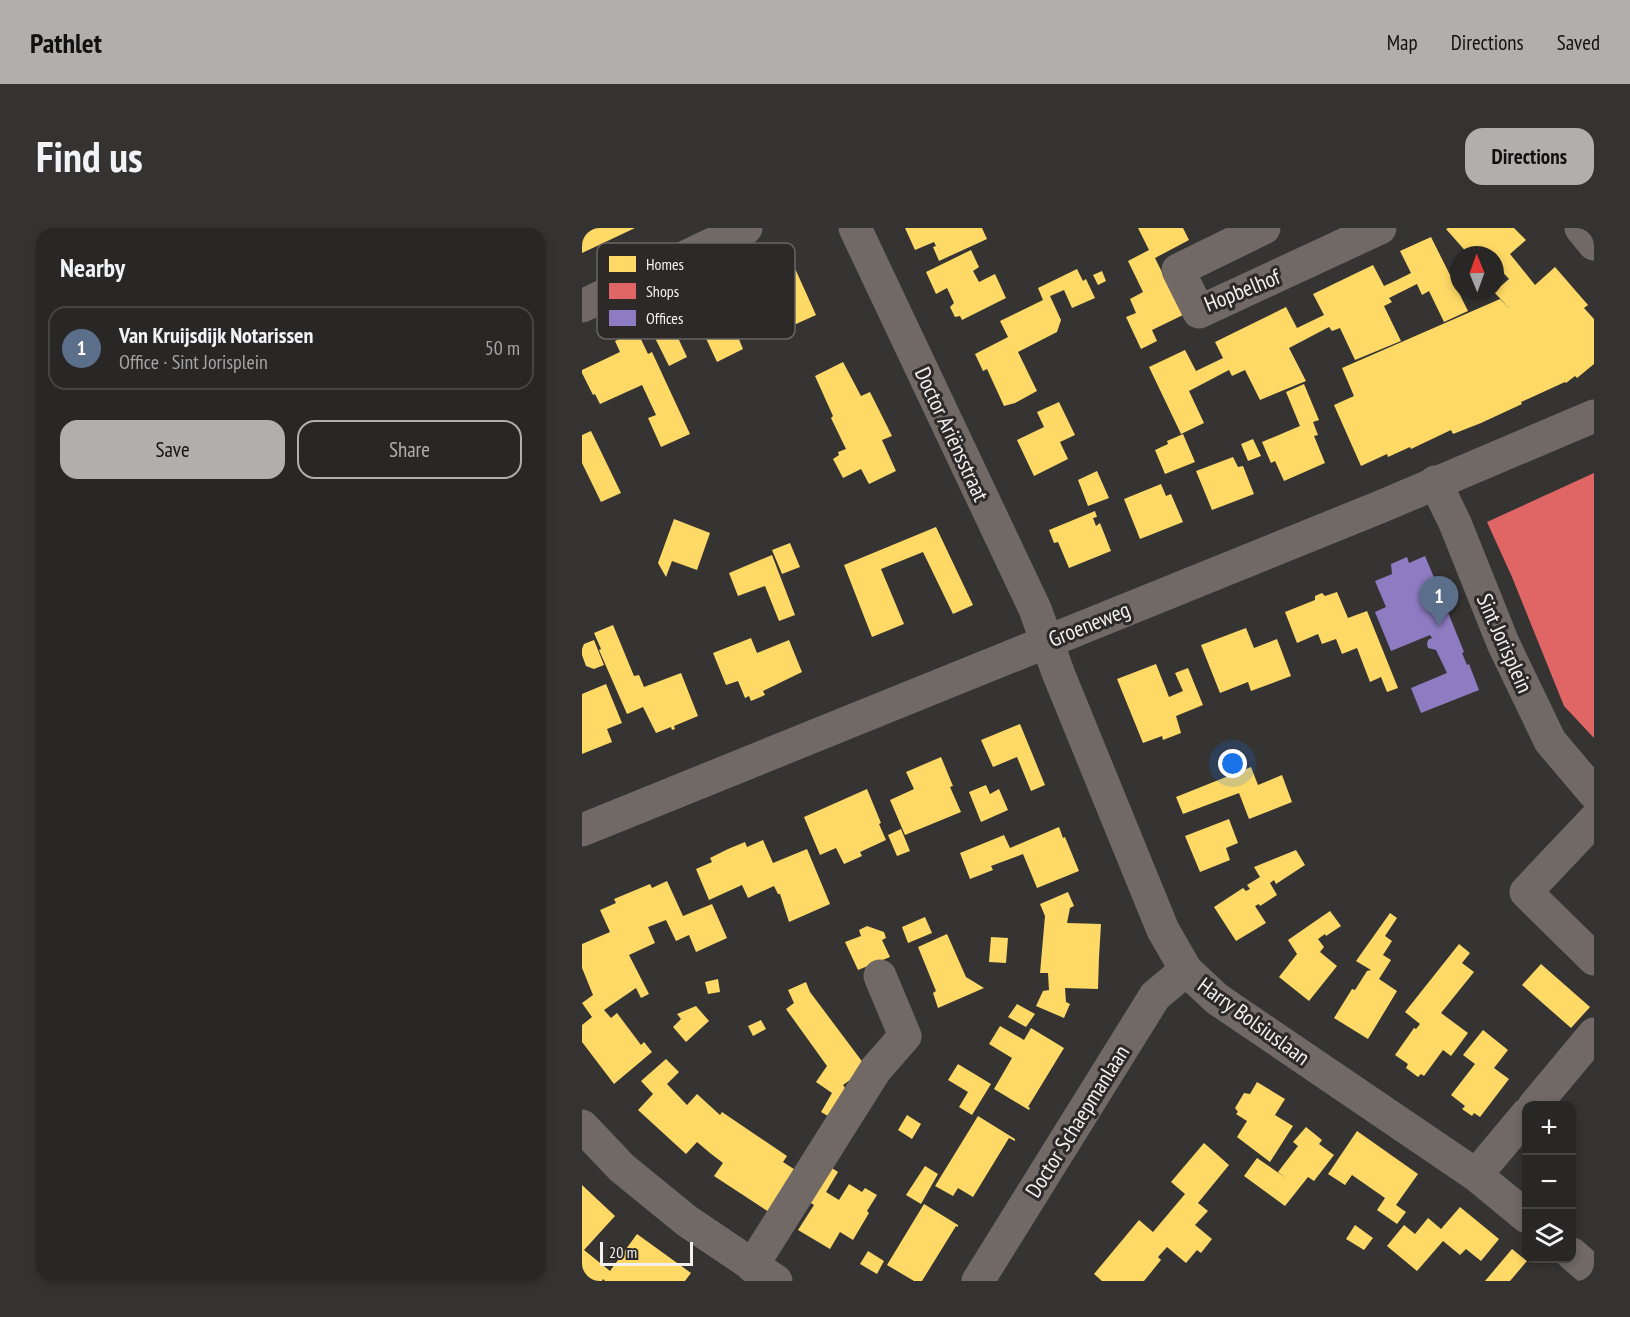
<!DOCTYPE html>
<meta charset="utf-8">
<style>
body{margin:0;font-family:"PT Sans Narrow",sans-serif;background:#343332;color:#f1f3f6}
.controls{position:absolute;right:18px;bottom:18px;display:grid;overflow:hidden;border-radius:12px;box-shadow:0 3px 9px #0003}
.controls button{width:54px;height:54px;display:grid;place-items:center;padding:0;border:0;border-bottom:2px solid #444443;background:#282726;color:#f1f3f6;font:30px sans-serif}
.compass{position:absolute;left:868px;top:18px;width:54px;height:54px;border-radius:50%;background:#282726;box-shadow:0 3px 9px #0003;rotate:359deg}
.scale{position:absolute;left:18px;bottom:15px;width:93px;box-sizing:border-box;padding-left:6px;border:3px solid #f3f1f0;border-top:0;font-size:16px;line-height:21px;white-space:nowrap;color:#f3f1f0;-webkit-text-stroke:4px #2c2928;paint-order:stroke}
.you{position:absolute;left:651px;top:536px;width:21px;height:21px;margin:-15px;border:4px solid #fff;border-radius:50%;background:#1a73e8;box-shadow:0 0 0 9px #1a73e833}
.badge{display:grid;place-items:center;width:39px;height:39px;border-radius:50%;background:#b0afae;color:#fff;font-size:20px;font-weight:700}
.pin{position:absolute;translate:-50% -50px;filter:drop-shadow(0 2px 3px #0008)}
.pin::after{content:'';position:absolute;top:32px;width:21px;height:18px;background:inherit;clip-path:polygon(0 0,100% 0,50% 100%)}
.list{margin:0;padding:0;list-style:none}
h2{display:flex;justify-content:space-between;align-items:center;height:78px;margin:0;padding:0 24px;font-size:26px}
h2 small{font-size:20px;font-weight:400;color:#a5a5a7}
.list li{display:grid;grid-template-columns:39px 1fr auto;gap:18px;align-items:center;box-sizing:border-box;height:84px;margin:0 12px 12px;padding:0 12px;border:2px solid #444443;border-radius:18px}
.list b{display:block;font-size:22px;white-space:nowrap}
.list p{margin:0;font-size:20px;white-space:nowrap;color:#a5a5a7}
.list em{font-size:20px;font-style:normal;color:#a5a5a7}
.actions{display:flex;gap:12px;padding:18px 24px}
.actions a{flex:1;padding:14px 0;border:2px solid #b0afae;border-radius:18px;text-align:center;font-size:21px;color:#b0afae}
.actions .main{background:#b0afae;color:#111}
.icon{flex:none;width:33px;height:33px;fill:none;stroke:currentColor;stroke-width:2;stroke-linecap:round;stroke-linejoin:round}
.map{position:relative;flex:none;width:1012px;height:1053px;overflow:hidden;border-radius:18px}
header{display:flex;align-items:center;gap:36px;box-sizing:border-box;height:84px;padding:0 30px;background:#b0afae;color:#111}
header strong{font-size:28px}
nav{display:flex;gap:33px;margin-inline-start:auto;font-size:21px}
.intro{display:flex;align-items:center;justify-content:space-between;box-sizing:border-box;height:144px;padding:0 36px}
h1{margin:0;font-size:42px}
.button{padding:15px 27px;border-radius:18px;background:#b0afae;color:#111;font-size:21px;font-weight:700}
main{display:flex;gap:36px;padding:0 36px}
aside{flex:1;background:#282726;border-radius:18px;box-shadow:0 3px 9px #0003}
.map>svg:first-child{display:block}
</style>
<header>
<strong>Pathlet</strong>
<nav><a>Map</a><a>Directions</a><a>Saved</a></nav>
</header>
<div class="intro"><h1>Find us</h1><a class="button">Directions</a></div>
<main>
<aside>
<h2>Nearby<small></small></h2>
<ul class="list">
<li><span class="badge" style="background:#5c6f8a">1</span><div><b>Van Kruijsdijk Notarissen</b><p>Office · Sint Jorisplein</p></div><em>50 m</em></li>
</ul>
<div class="actions"><a class="main">Save</a><a>Share</a></div>
</aside>
<div class="map">
<svg width="1012" height="1053" viewBox="0 0 1012 1053">
<rect width="100%" height="100%" fill="#353433"/>
<!-- homes -->
<path fill="#ffd966" d="M0,0H53L0,25Z
M323,0H400L405,11L357,33L351,19L354,18L352,14L333,22Z
M556,0H601L607,12L573,30L601,87L570,102L575,113L559,121L544,89L554,85L548,71L561,64L546,33L567,22Z
M866,0H932L944,12L928,26L953,57L973,39L1006,77L1002,80L1012,91V136L995,150L993,148L984,155L983,154L939,174L940,176L899,195L871,206L869,202L829,221L828,219L806,229L805,226L779,238L752,177L772,168L760,140L918,71L927,80L912,64L927,51L915,38L913,40V27H887L864,1Z
M849,9L886,83L862,94L847,63L840,67L835,56L807,70L810,74L802,78L819,113L773,132L758,100L750,103L747,99L707,120L724,153L678,172L663,142L650,148L647,142L607,163L622,195L599,206L567,139L603,122L614,143L641,130L633,114L704,79L715,100L742,87L731,66L791,37L802,58L815,52L829,45L818,23Z
M389,22L397,39L391,43L397,54L413,46L424,70L380,92L378,88L373,89L368,79L372,75L365,60L354,66L344,44Z
M211,36L234,87L203,101L190,73L149,92L161,121L135,134L108,76L168,47L172,57L181,53L180,50Z
M495,41L501,53L504,51L513,70L490,80L482,62L468,68L479,92L475,104L436,124L455,163L433,175L422,178L405,141L401,143L393,126L426,109L418,93L461,72L456,60Z
M520,43L524,53L516,57L511,47Z
M89,95L105,129L87,138L70,104Z
M55,103L66,126L70,124L108,206L79,219L66,190L74,187L60,157L18,176L13,166L11,167L0,145V142L38,124L33,113Z
M261,134L279,168L288,164L310,208L300,212L314,243L287,256L279,241L261,250L251,231L257,227L256,224L264,221L249,190L251,188L233,148Z
M722,156L737,192L731,194L736,207L732,208L743,235L702,253L693,233L689,235L680,214L718,198L704,164Z
M477,174L493,207L478,214L486,231L452,248L435,212L462,199L455,184Z
M9,203L39,265L19,274L0,235V207Z
M601,206L613,234L583,246L573,222L586,216L585,213Z
M671,211L679,228L666,233L659,216Z
M651,229L656,239L661,238L672,266L630,282L614,243Z
M515,243L527,270L506,278L496,252Z
M579,256L584,268L589,266L601,294L558,311L542,271Z
M513,283L515,289L511,290L514,298L518,295L529,323L487,340L476,314L472,315L467,302Z
M92,291L128,305L115,342L90,333L84,349L76,335Z
M354,299L391,377L371,386L341,324L299,341L322,396L290,409L262,337Z
M208,315L218,339L200,346L190,322Z
M190,327L213,387L197,393L183,358L156,368L147,345Z
M755,364L766,390L785,383L816,460L805,464L799,449L788,454L775,420L760,426L754,411L740,416L736,406L715,415L703,384L733,372V368L740,365L743,368Z
M31,397L52,448L57,447L62,459L99,445L116,488L92,498L93,501L90,502L89,499L74,505L61,479L45,486L17,422L19,421L12,405Z
M664,400L672,420L695,411L709,448L669,463L666,454L638,465L619,417Z
M169,410L175,425L207,412L220,444L181,463L183,467L169,473L167,468L163,470L156,453L144,457L131,425Z
M12,412L22,437L12,441L4,438L0,427V421L2,416Z
M574,436L587,469L601,463L593,445L606,440L621,477L594,488L599,505L581,512L580,508L561,515L535,451Z
M24,456L40,495L25,501L30,514L0,526V466Z
M438,496L463,557L449,563L435,529L411,539L399,512Z
M359,529L371,558L368,559L379,584L323,607L308,572L332,561L324,544Z
M669,539L676,557L700,547L710,574L667,591L657,565L601,586L594,569Z
M404,557L408,566L417,561L426,582L399,594L387,564Z
M285,561L299,595L297,596L304,612L278,624L280,628L262,636L254,620L238,627L222,589Z
M647,591L656,615L644,620L648,632L618,644L603,608Z
M477,599L481,610L483,609L497,643L455,660L441,626L409,638L411,642L388,651L378,625L422,607L428,620Z
M319,601L328,623L315,628L306,607Z
M181,612L191,635L225,621L248,676L207,694L198,666H196L192,658L166,670L160,657L127,672L114,641L130,634L128,630L146,621L163,614L165,619Z
M714,622L723,637L694,656L692,652L688,655L695,667L678,678L677,676L673,678L684,695L654,713L632,679L661,660L664,663L668,661L665,657L678,649L672,639Z
M85,653L101,688L130,676L145,710L114,724L107,707L94,713L84,692L66,699L73,715L47,727L67,766L59,770L54,760L22,782L29,790L35,785L59,817L62,814L70,824L32,856L0,814V797L10,789L0,775L11,767L0,740V716L28,704L18,682L34,675L32,671L68,656L70,660Z
M486,664L492,678L488,680L485,695L519,696L517,729L516,761L483,760L484,774L488,776L482,790L454,778L461,763L467,762L466,745H458L463,688L458,676Z
M748,683L759,698L744,708L743,706L736,711L742,719L738,724L755,738L727,773L697,749L715,726L706,712Z
M808,685L815,690L803,708L810,713L801,727L809,732L797,751L815,763L786,811L752,790L770,761L773,762L785,743L789,742L774,733Z
M343,689L350,705L326,715L320,699Z
M285,698L302,704L304,710L300,712L308,729L276,742L263,714L279,708L277,702Z
M365,706L384,749L402,760L356,780L351,765L354,763L336,719Z
M409,709L426,710L424,735L407,734Z
M877,716L888,725L880,735L892,744L859,785L886,805L869,828L861,822L842,848L839,846L836,849L824,840L826,836L813,827L832,800L834,801L838,796L823,784Z
M959,736L1008,779L989,800L940,757Z
M136,751L138,764L126,766L123,754Z
M224,754L228,764L285,840L261,857L269,869L253,892L239,884L250,865L234,854L245,838L204,781L212,775L206,762Z
M435,776L453,786L444,799L426,789Z
M114,778L127,793L104,814L91,799L99,791L95,786Z
M179,792L184,801L171,808L166,798Z
M418,798L442,812L449,800L482,820L446,879L448,880L447,882L412,861L430,830L407,816Z
M901,802L926,822L912,840L927,851L898,889L892,885L890,888L880,881L883,878L869,867L893,836L881,827Z
M84,831L97,844L85,856L105,877L115,866L138,887L140,884L205,928L201,934L218,945L187,984L132,948L141,935L128,925L115,914L104,926L56,882L71,866L59,853Z
M376,836L409,856L390,887L377,879L386,864L366,852Z
M675,854L703,871L693,887L711,898L688,934L655,909L665,893L654,886L656,884L653,880L662,865L668,866Z
M325,887L339,896L330,911L316,902Z
M396,888L433,911V913L427,910L391,969L376,960L371,968L353,958Z
M724,899L740,912L737,916L752,927L732,953L726,949L703,978L662,948L675,930L704,950L696,944L716,918L711,914Z
M775,903L836,946L814,977L824,984L815,996L795,982L803,970L770,947L763,957L746,946Z
M622,915L647,937L616,975L626,983L613,997L630,1011L619,1025L615,1022L604,1035L585,1019L576,1029L579,1032L562,1053H520L512,1046L557,992L571,1004L603,966L589,954Z
M241,934L256,944L244,964L257,972L267,956L280,964L283,960L295,967L285,983L287,985L271,1012L258,1004L248,1021L216,1002L232,977L219,969Z
M343,938L356,946L339,976L324,967Z
M0,957L33,988L2,1022L28,1043L55,1006L109,1045L103,1053H23L21,1051L20,1053H0Z
M342,976L376,997V999L374,998L340,1053H332L305,1037Z
M878,979L917,1011L899,1033L884,1021L878,1027L861,1013L835,1043L805,1018L822,997L833,1006L846,990L859,1001Z
M773,997L791,1010L782,1022L764,1011Z
M930,1021L945,1033L928,1053H903Z
M286,1023L302,1033L295,1046L278,1036Z"/>
<!-- shops -->
<path fill="#e06666" d="M1012,245V510L982,478L930,349L905,294Z"/>
<!-- offices -->
<path fill="#8e7cc3" d="M843,328L853,352L844,356L849,371L859,367L882,424L880,425L885,437L887,436L897,462L839,485L829,460L865,445L854,422L846,420L845,416L846,412L850,410L848,407L809,423L793,384L804,379L793,353L810,346L809,336L825,329L827,335Z"/>
<g fill="none" stroke-linecap="round" stroke-linejoin="round">
<!-- minor -->
<path stroke="#706965" stroke-width="33" d="M273,0L453,381L477,447L581,702L604,742L635,771L894,947L945,989
M682,0L596,42L617,84L798,0
M999,0L1012,16
M0,78L164,0
M853,254L873,295L921,415L968,513L1012,565
M1012,592L944,664L1012,731
M0,602L798,279L1012,188
M952,878L1012,806
M0,898L40,940L105,993L194,1053
M894,947L945,886
M990,1026L1012,1045
M170,1038L294,841L323,808L298,748
M396,1053L573,768L604,742"/>
</g>
<g text-anchor="middle" stroke-width="6" stroke-linejoin="round" paint-order="stroke">
<!-- street labels -->
<g font-size="22" fill="#f3f1f0" stroke="#2c2928">
<text transform="translate(660 62) rotate(-22)" y="8">Hopbelhof</text>
<text transform="translate(370 206) rotate(65)" y="8">Doctor Ariënsstraat</text>
<text transform="translate(507 396) rotate(-22)" y="8">Groeneweg</text>
<text transform="translate(923 415) rotate(66)" y="8">Sint Jorisplein</text>
<text transform="translate(672 793) rotate(36)" y="8">Harry Bolsiuslaan</text>
<text transform="translate(495 893) rotate(-58)" y="8">Doctor Schaepmanlaan</text>
</g>
</g>
<!-- legend -->
<rect x="15" y="15" width="198" height="96" rx="9" fill="#2c2928" stroke="#686564" stroke-width="1.5"/>
<rect x="27" y="28" width="27" height="16" fill="#ffd966"/>
<rect x="27" y="55" width="27" height="16" fill="#e06666"/>
<rect x="27" y="82" width="27" height="16" fill="#8e7cc3"/>
<g font-size="16" fill="#f3f1f0">
<text x="64" y="42">Homes</text>
<text x="64" y="69">Shops</text>
<text x="64" y="96">Offices</text>
</g>
</svg>
<div class="controls">
<button>+</button>
<button>−</button>
<button><svg class="icon" aria-label="layers" viewBox="0 0 24 24"><path d="M12 4l9 5-9 5-9-5zM3 14l9 5 9-5"/></svg></button>
</div>
<svg class="compass" viewBox="-18 -18 36 36"><path d="M0-13l5 13h-10z" fill="#e53935"/><path d="M0 13l5-13h-10z" fill="#a5a5a7"/></svg>
<div class="scale">20 m</div>
<div class="you"></div>
<div class="pin badge" style="left:857px;top:398px;background:#5c6f8a">1</div>
</div>
</main>
